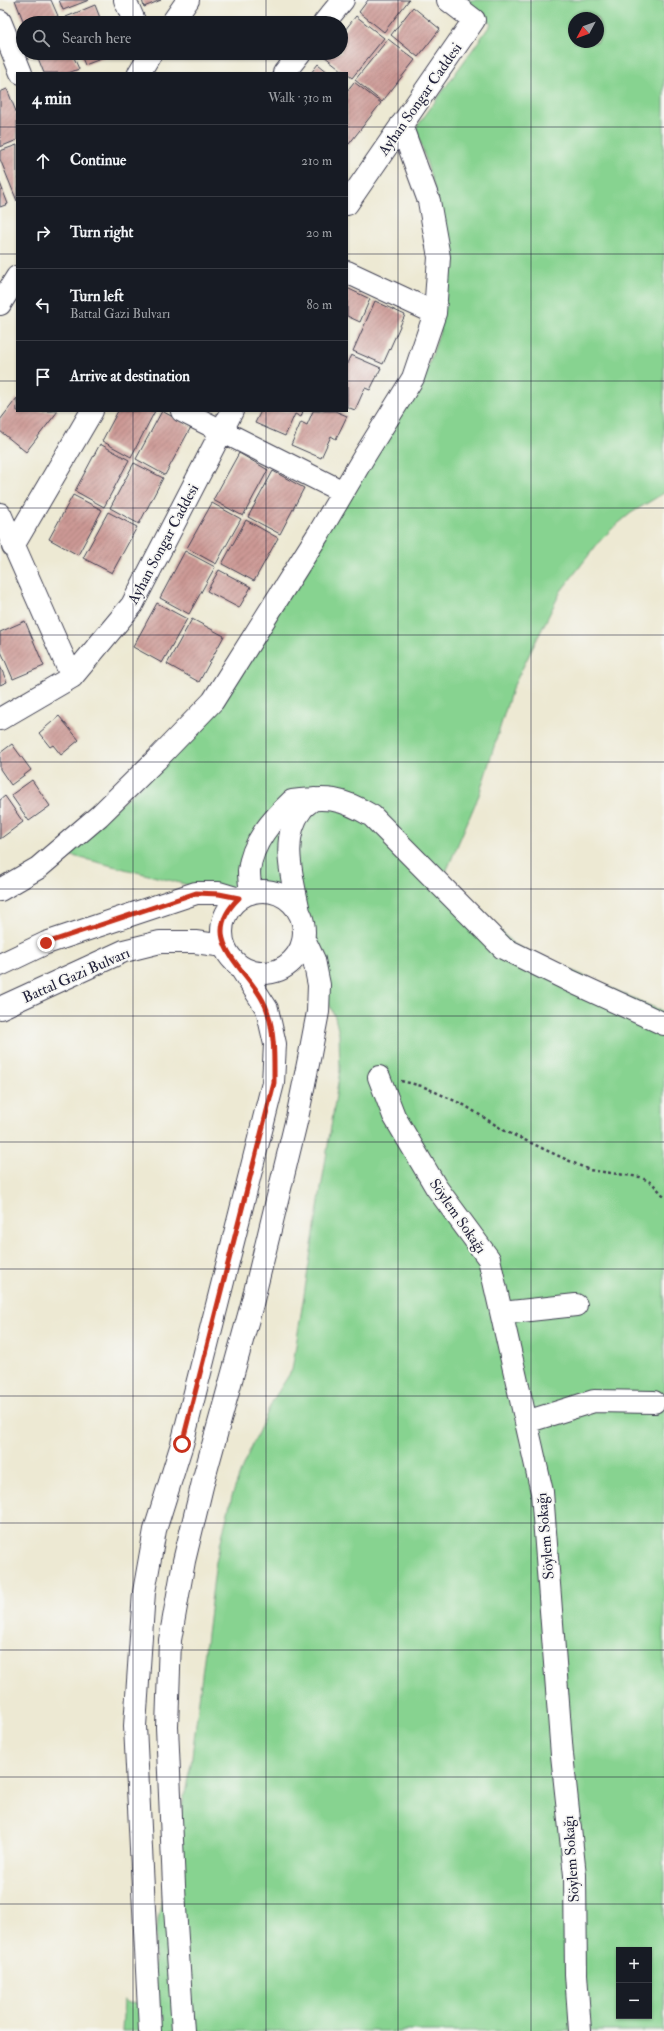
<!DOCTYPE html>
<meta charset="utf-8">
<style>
body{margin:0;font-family:"IM FELL Double Pica",serif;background:#242831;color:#f1f3f6}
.controls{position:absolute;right:12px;bottom:12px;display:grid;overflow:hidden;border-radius:0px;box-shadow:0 1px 3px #0004}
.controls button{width:36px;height:36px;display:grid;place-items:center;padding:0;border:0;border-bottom:1px solid #363941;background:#171b24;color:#f1f3f6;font:20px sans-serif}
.compass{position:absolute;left:568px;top:12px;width:36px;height:36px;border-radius:50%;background:#171b24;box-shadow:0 1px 3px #0004;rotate:229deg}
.stop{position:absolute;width:12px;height:12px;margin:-9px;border:3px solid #c8321e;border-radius:50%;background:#fff}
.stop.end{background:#c8321e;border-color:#fff;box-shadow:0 1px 4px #0008}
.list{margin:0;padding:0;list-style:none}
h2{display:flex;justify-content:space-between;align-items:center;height:52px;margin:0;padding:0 16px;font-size:17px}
h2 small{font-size:13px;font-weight:400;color:#9ea1a6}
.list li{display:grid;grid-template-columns:26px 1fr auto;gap:12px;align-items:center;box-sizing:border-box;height:72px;padding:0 16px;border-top:1px solid #363941}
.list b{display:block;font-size:15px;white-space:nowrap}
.list p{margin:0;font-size:13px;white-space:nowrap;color:#9ea1a6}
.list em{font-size:13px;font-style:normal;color:#9ea1a6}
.icon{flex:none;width:22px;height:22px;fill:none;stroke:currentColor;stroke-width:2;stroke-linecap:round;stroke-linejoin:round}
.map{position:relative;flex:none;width:664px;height:2031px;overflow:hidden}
.search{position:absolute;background:#171b24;box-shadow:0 1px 3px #0004;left:16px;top:16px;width:332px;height:44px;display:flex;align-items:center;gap:10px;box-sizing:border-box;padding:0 14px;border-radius:22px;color:#9ea1a6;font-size:15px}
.panel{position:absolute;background:#171b24;box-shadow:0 1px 3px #0004;left:16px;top:72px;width:332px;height:340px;border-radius:0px}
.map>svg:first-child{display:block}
</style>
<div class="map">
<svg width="664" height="2031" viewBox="0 0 664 2031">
<defs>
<pattern id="building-hatch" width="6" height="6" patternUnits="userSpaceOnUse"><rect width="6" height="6" fill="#cc9994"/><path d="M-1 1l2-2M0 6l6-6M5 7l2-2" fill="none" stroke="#a57c7a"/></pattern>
</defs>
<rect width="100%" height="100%" fill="#f6f6f2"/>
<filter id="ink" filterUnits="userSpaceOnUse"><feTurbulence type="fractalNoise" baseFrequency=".025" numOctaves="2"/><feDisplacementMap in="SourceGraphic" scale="8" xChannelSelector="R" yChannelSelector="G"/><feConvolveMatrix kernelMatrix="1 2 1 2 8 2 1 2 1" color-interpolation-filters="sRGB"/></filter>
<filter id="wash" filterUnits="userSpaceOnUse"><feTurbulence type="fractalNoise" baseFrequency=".012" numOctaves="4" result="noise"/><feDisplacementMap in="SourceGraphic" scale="16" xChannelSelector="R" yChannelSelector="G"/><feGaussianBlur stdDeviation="0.9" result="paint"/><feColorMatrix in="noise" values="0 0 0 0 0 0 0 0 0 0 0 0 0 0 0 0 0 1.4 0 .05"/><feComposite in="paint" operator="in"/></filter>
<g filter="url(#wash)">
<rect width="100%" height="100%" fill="#ede9d3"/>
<!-- grass -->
<path fill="#87d390" stroke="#547a66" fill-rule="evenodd" d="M464,0H664V493L631,513L614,527L599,542L561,591L512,689L479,795L446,872L513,944L664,1012V2031H122L124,2000L129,2003L140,2004L151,1994L158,1919L191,1764L216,1561L232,1496L244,1463L273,1400L292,1370L340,1070L339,1034L335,1017L321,987L303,914L65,854L173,757L428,367L440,331L437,197L416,128L491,24ZM574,18H598V42H574ZM619,1950H649V2016H619Z"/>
<g id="blocks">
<!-- building -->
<path fill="url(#building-hatch)" d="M15,0H51L58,16L41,23H24Z
M59,0H89L63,10Z
M142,0H161L144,7Z
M368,0H409L384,32L359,12Z
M95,5L102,23H68L66,17Z
M413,7L440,29L418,57L391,35Z
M356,16L384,38L352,78L324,56L326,53H341V35Z
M388,39L415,60L382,102L355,80Z
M36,53H72L79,69L68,73H44Z
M80,53H116L85,65Z
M318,64L329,73H311Z
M354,82L381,103L349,144L347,143V91Z
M7,89L17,114V140L0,147V92Z
M17,145V201L0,159V151Z
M0,183L8,204L0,207Z
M347,288L370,299L360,322L347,316Z
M375,301L405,315L383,364L353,351Z
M351,355L381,368L370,390L365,388L355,410L347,407V363Z
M17,398V411H58L26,452L0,431V420Z
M118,411H155L131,457L102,441Z
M162,411L191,427L165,475L136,459Z
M261,411H303L301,417L295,414L285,436L255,423Z
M313,411H335L347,416L336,439L331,436L321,458L291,445L301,422L307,425Z
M100,444L129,460L104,507L75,491Z
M239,453L268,470L243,516L213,500Z
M134,463L163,478L139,524L110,508Z
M273,471L304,488L280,534L248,517Z
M73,495L102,510L78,555L49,539Z
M212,503L241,519L216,564L187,548Z
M108,512L137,527L112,573L83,558Z
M246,520L278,538L254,581L222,564Z
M185,551L215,567L189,614L160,598Z
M219,570L251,587L239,608L207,591Z
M157,603L187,619L162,663L133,647Z
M192,619L224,636L199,682L167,664Z
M25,621L44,666L13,679L0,649V632Z
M0,666L7,682L0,685Z
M59,716L79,740L61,755L53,745L50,747L39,733Z
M12,744L31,770L11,785L0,769V753Z
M32,780L50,806L29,821L11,795Z
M5,796L23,822L0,839V800Z"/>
</g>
</g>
<g filter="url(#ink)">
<use href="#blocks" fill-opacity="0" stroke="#404052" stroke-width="1"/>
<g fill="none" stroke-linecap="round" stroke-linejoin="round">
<!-- minor casing -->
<g stroke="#404052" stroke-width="24">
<path id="minor" d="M125,0L135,23
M0,21L21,73
M172,23L188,0
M324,23L343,0
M139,73L151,53
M284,73L300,53
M347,204L474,20L448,0
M347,272L435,313
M0,304L17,277
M182,411L343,492
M0,514L72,677
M13,546L92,411
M0,719L72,677L132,605L232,411
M0,890L38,868L99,816L156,760L213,701L319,533L365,455L413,378L435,313L439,257L429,201L401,125
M222 932a41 41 0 1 1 82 0a41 41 0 1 1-82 0Z
M251,893C250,886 249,878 249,871C252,842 272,820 292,801C328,797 340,797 372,816L503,948L568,980L664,1024
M299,912C293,881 279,837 302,809C305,805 310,802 314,799
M0,965L46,943L196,893H219L239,899
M0,1008L124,951L160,942H195L224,946
M379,1077L394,1116L436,1187L489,1259L542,1492L562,1755L575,1875L576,1974L580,2031
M502,1313L576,1305
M526,1422L594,1401L654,1402
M150,2031L135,1726L144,1592L155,1530L182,1444L273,1083L275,1044L267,1009L240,967
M183,2031L175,1908L167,1727L170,1640L184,1561L204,1478L252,1304L297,1118L310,1054L318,1012L319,985L314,960L304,939"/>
</g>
<!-- path -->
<path stroke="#404052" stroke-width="2.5" stroke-dasharray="3 3" stroke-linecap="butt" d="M401,1081L422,1086L464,1105L505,1131L589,1170L640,1177L652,1183L664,1196"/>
<!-- minor -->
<use href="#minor" stroke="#fff" stroke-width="22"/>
</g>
</g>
<g fill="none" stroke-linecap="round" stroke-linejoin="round" filter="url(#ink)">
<!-- route -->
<path stroke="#c8321e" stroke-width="5" d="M46,943L196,893L219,894L239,898C193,942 253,970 267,1010C275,1034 274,1058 274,1083L182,1444"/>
</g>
<!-- grid -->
<path fill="none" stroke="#22223b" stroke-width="1" stroke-opacity="0.55" d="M133,0V23M266,0V23M398,0V2031M531,0V2031M133,53V73M266,53V73M0,127H17M347,127H664M0,254H17M347,254H664M0,381H17M347,381H664M133,411V2031M266,411V2031M0,508H664M0,635H664M0,762H664M0,889H664M0,1016H664M0,1142H664M0,1269H664M0,1396H664M0,1523H664M0,1650H664M0,1777H664M0,1904H664"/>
<g text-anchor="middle" stroke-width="3.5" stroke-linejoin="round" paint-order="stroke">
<!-- street labels -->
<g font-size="15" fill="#22223b" stroke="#f6f6f2">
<text transform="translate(420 99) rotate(-55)" y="5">Ayhan Songar Caddesi</text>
<text transform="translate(163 544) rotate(-62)" y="5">Ayhan Songar Caddesi</text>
<text transform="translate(76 975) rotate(-24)" y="5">Battal Gazi Bulvarı</text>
<text transform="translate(458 1216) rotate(55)" y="5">Söylem Sokağı</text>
<text transform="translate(545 1536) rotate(-95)" y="5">Söylem Sokağı</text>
<text transform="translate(571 1859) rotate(-94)" y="5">Söylem Sokağı</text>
</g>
</g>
</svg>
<div class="controls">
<button>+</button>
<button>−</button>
</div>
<svg class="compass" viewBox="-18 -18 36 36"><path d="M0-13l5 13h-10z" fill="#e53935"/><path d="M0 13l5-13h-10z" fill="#9ea1a6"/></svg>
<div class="stop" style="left:182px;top:1444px"></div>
<div class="stop end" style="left:46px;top:943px"></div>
<div class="search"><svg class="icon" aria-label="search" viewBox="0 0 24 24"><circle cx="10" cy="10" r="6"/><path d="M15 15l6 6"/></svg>Search here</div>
<section class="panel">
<h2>4 min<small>Walk · 310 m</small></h2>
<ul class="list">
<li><svg class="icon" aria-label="ahead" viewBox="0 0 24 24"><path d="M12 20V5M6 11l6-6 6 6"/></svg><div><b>Continue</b></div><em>210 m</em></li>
<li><svg class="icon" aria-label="right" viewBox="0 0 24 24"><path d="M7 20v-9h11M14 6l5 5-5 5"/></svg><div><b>Turn right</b></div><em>20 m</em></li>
<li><svg class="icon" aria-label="left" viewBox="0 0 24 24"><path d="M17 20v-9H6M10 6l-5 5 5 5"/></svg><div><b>Turn left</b><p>Battal Gazi Bulvarı</p></div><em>80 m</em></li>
<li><svg class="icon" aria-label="arrive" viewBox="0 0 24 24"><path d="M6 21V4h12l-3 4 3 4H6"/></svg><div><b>Arrive at destination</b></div></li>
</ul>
</section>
</div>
